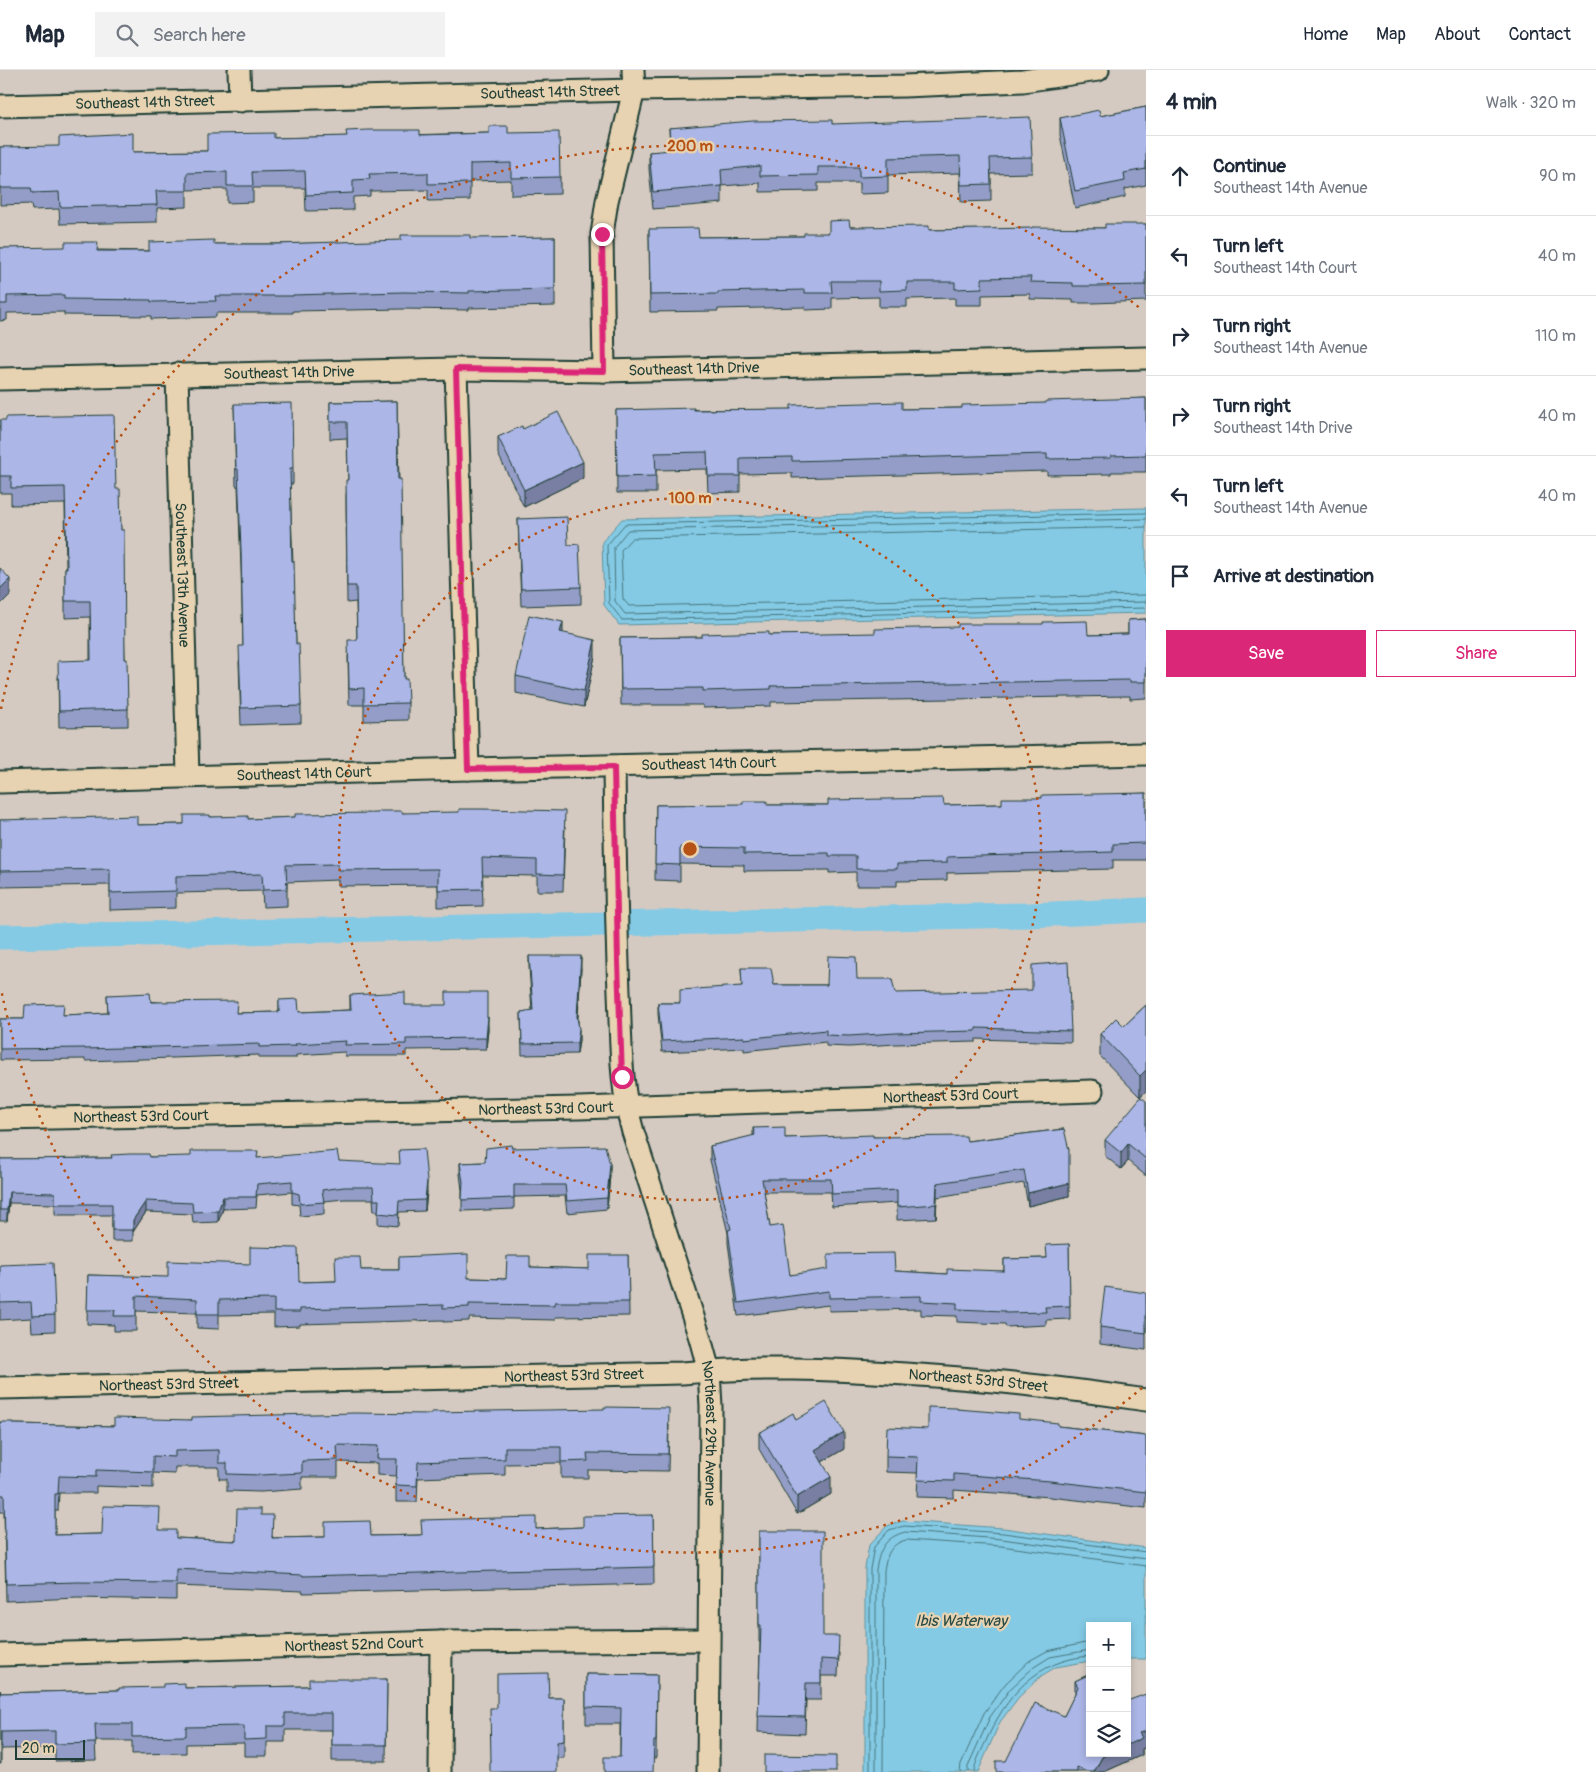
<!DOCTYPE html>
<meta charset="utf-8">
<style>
body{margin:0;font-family:Pangolin,sans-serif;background:#f2f2f3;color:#1f2937}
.controls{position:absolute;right:15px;bottom:15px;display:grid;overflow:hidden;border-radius:0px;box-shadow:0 2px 8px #0003}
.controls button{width:45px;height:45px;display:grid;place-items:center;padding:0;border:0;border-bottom:1px solid #e0e1e3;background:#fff;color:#1f2937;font:25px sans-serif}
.scale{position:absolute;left:15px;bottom:12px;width:70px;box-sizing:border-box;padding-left:5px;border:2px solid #1f3d34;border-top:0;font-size:14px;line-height:18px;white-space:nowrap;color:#1f3d34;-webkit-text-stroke:4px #e7d3b1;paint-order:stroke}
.stop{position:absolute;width:15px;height:15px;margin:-11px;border:4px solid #db2777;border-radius:50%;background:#fff}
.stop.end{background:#db2777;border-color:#fff;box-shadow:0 1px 5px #0008}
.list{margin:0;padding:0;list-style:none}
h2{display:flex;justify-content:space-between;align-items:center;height:65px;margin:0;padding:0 20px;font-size:21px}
h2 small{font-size:16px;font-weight:400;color:#747a83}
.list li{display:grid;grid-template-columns:32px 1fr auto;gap:15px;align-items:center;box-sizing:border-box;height:80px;padding:0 20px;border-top:1px solid #e0e1e3}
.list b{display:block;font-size:19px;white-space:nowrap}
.list p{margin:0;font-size:16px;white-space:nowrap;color:#747a83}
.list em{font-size:16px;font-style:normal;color:#747a83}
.actions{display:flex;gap:10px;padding:15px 20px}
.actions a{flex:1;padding:11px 0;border:1px solid #db2777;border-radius:0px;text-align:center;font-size:18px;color:#db2777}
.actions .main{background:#db2777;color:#fff}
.icon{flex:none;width:28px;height:28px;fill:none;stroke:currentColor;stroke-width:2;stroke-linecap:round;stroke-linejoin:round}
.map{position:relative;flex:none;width:1146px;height:1702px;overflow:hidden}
header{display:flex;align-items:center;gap:30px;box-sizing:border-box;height:70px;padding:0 25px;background:#fff;border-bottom:1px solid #e0e1e3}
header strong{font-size:24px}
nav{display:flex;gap:28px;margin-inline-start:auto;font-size:18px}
.search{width:350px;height:45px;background:#f2f2f3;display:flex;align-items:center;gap:12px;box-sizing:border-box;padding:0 18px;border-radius:0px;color:#747a83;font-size:19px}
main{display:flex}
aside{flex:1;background:#fff}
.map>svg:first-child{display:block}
</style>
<header>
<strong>Map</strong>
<div class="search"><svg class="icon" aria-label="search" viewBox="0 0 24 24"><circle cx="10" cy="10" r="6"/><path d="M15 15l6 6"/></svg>Search here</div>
<nav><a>Home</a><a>Map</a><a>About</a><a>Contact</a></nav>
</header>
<main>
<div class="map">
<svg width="1146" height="1702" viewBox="0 0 1146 1702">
<rect width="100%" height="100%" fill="#d5cac1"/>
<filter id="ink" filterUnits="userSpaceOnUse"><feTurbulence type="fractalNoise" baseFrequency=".02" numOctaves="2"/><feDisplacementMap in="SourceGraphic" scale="10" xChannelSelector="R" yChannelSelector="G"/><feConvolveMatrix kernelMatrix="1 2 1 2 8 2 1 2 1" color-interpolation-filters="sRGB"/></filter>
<g filter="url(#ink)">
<!-- water -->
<path fill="#84cae5" stroke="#5c929e" d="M1146,438V543L619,555L604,535L602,472L622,449Z
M903,1451L1003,1458L1146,1478V1589H1127V1556H1090V1591L1056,1597L1041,1606L1018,1628L1000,1652L978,1702H865V1498L869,1475L887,1456Z"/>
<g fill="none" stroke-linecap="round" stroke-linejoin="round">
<!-- shore -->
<path stroke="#47757b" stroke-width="1" d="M1146,443L625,454L607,475L609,533L622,550L1146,538
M1146,449L628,460L614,477L615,531L625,544L1146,532
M1146,457L632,468L621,480L623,529L629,536L1146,525
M870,1702V1499L874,1477L889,1460L904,1456L1003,1463L1146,1482
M876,1702V1499C880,1479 884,1468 905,1462L1002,1469L1146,1489
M883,1702L884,1500C887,1485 890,1474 906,1470L1001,1476L1146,1496
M960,1702L961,1694L984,1643L1005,1614L1029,1591L1047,1581L1090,1572
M968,1702V1696L990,1647L1010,1619L1034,1597L1050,1587L1090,1580
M974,1702C975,1692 981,1682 985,1673C1006,1626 1035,1590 1090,1586"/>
<!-- canal -->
<path stroke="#84cae5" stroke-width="25" d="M0,867L1029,845L1146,840"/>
<!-- street casing -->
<g stroke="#1f3d34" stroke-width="25">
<g id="street">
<path d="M239,0L240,31"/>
<path id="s1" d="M0,36L634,20L904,16L1023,11L1098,0"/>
<path d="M456,299L468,699"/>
<path d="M604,301L602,164L607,131L634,20L633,0"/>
<path id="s2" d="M177,304L188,706"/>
<path id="s3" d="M0,309L456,299L604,301L1146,288"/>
<path id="s4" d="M614,697C615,772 616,847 619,922C621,969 620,1016 633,1062L700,1268L709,1301L711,1336L708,1702"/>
<path id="s5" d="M0,712L468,699L1146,684"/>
<path id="s6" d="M0,1049L579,1038L1092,1021"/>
<path id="s7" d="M0,1318L682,1303C757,1296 831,1299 905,1304C986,1309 1066,1318 1146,1330"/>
<path id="s8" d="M0,1585L441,1572L708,1570"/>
<path d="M440,1702L441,1572"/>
</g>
</g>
<!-- street -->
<use href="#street" stroke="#e7d3b1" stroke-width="21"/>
</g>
<!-- wall -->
<path fill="#949dc7" stroke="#1f3d34" d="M1146,37V115L1125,119V127L1075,138L1060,65V48L1100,46Z
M832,54L1032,87V103L991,104V131L961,132L960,103L888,105V123L859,124V113H818V121L760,122V113L722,116V133L653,139L649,99V82L670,81L669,58Z
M489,63H508L560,107V124L511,125V110L470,111V130L428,131V120L370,121V126L353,127V140L306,141L305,118H253V132L227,133V119L187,120V137L157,138V152L60,154L59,139L32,140L31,134L0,135V77L133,82L207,81L274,68Z
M1146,154V231L1093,233H1073V230L1030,229V224L982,225V235H955V228L907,229V237H879V227L832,228V239L805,240V237L718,239V241L650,242L649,159L699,167L804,166L829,163L850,157L929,160L1105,158Z
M555,167V236L469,238V240L403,239L293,241V243H216V247L151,249V246L64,245V242L7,243V250L0,251V178L149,181L214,174H276Z
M1146,328V402H1111V404L1047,405V401L792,408V403L740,404V422L708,423L707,399L656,400V423H617L616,340L902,339L962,338Z
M397,331L404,609L408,633V650L364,651V635H349L348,586L357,570L356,532L347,533L346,426L348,410L347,368L330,369V332Z
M234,334L293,398V414H290L296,574L301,636V653L241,655L239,592L243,576L241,498L238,416H236Z
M0,350L116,419L121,460L125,589L128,639V656L59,657L58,607L90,590V547L65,548V498H66L65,434L11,435V423H0Z
M523,359L583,408L524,437L498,384V367Z
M518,449L568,475L581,517V534L521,536Z
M1146,549V628L1130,629V626L771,632V636L703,638V635H621L620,568L702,567L769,565H1088L1128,564V550Z
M563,563L595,586L584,637L516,623V606Z
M1146,723V790H1113V799L947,803V810L897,811V816H856V802L829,803V800L744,801V795L680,794V811L655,810L656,735H944L1002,734L1042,728Z
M402,743L565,757L563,821H537V806L482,805L483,836L438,837V815L338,816V810L287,812V836L263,837L262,821L176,823V838L110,840V815L0,817V750L137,755L184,754L210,747L248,749Z
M529,886L581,898L578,948L579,970L577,984L522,985L521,942L532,941L529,897Z
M741,898L774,915H827L857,909L895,923L1071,961V972L976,969V972L896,974L849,977L826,976V972L744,981V978L662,982L658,944V933H680L742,916Z
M107,925L236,943L279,942V930L299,942L350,940V925L405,935L487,948L488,959L486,979L406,980V986H345V982L296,985V988H259V985L85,991V989L0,990V949H24L64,945L108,943Z
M1146,935L1140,1027L1100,986V964L1124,956Z
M1146,1031V1106L1128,1091L1121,1099L1105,1086V1070Z
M753,1058L785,1068L873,1067L967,1071L1064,1059L1069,1126L1028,1136L1024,1113L937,1127L936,1148L897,1150V1133L832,1137L831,1122H764L770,1157L790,1205L895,1201L947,1204L1004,1201V1189L1046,1188L1069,1174L1070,1249L1046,1250V1255L1006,1257L1005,1254L957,1252V1246L921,1245V1239L829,1241V1235L738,1246L728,1173V1163L710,1090V1076L753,1066Z
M512,1078L610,1105L607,1139L567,1143L565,1126L514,1127V1139L462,1141V1120L460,1104V1093L485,1092Z
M150,1087L258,1088L339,1091L427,1122L425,1141L399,1142L398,1156L378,1154V1141H374L373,1129H344L324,1131V1144L300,1146L299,1135L292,1134V1122L257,1125L256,1138L223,1139L218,1152L193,1153L192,1144L146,1142L133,1162V1171H112V1145H55V1134L9,1133L7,1151H0V1089L111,1088Z
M628,1185L629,1246L555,1247V1250L469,1248V1251L443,1252V1250L300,1254V1256L274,1257V1244L219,1245V1259L197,1258V1243L136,1241V1261H114V1255L87,1254L88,1205L299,1212L335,1211L361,1200H399V1187L468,1208L506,1209L530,1197L589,1199Z
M0,1195L55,1245V1261L32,1262L31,1248L0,1250Z
M1146,1223V1280L1100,1274V1257Z
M957,1339L1058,1356L1146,1366V1438L1050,1427L954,1420V1428L917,1427L918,1403L886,1402V1386Z
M192,1350L669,1355L668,1401L588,1400V1408H561V1393L505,1394V1405L418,1408L417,1432H396V1406L377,1405V1393L338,1392V1407H302V1419L261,1422L227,1421V1409H219V1397H175V1404L153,1403V1418L96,1416V1423H59L58,1441H55V1465L102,1464L160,1460L176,1468L236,1471L261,1445L273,1468L421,1465L536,1459L583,1457L653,1445L654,1514L303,1523V1521L176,1516V1530L77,1528L6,1531L4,1442H0V1352L13,1354L114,1356Z
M796,1350L844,1379L822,1392L831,1424L797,1444L759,1379V1363Z
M759,1461L823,1566L839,1583L838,1606H821V1630H806L805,1664L758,1662L760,1572H759Z
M586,1604L657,1605L656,1688L620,1687V1654H586Z
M1090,1604V1683L1146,1624V1677L1142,1679V1685L1104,1702H996L1006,1691L1064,1646L1075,1624V1611Z
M387,1609L386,1691H332V1660H285V1672H267V1686H244V1673L186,1674V1683L132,1684V1671H95L96,1690L55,1691V1678L1,1679V1694H0V1620V1623L119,1620L185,1618L309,1616Z
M549,1628H564V1688L491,1692L497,1638Z"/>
<!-- shaded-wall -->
<path fill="#787fa2" stroke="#1f3d34" d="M583,392V408L524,437V420Z
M10,509V525L0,535V519Z
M563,552V568L560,562Z
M595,570V586L584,637V621Z
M581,886V898L577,957V946Z
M488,947V959L486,979V968Z
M579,959V970L577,984V973Z
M1146,1000V1021L1140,1027V1006Z
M1128,1074V1091L1121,1099V1083Z
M610,1094V1105L607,1139V1128Z
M427,1111V1122L425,1141V1130Z
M937,1113V1127L936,1148V1134Z
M1069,1113V1126L1028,1136V1123Z
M9,1122V1133L7,1151V1140Z
M223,1127V1139L218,1152V1141Z
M146,1131V1142L133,1162V1150Z
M844,1362V1379L815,1396V1380Z
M831,1407V1424L797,1444V1427Z
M1146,1661V1677L1142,1679V1685L1104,1702H1094L1102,1687L1109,1683H1127V1675L1139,1663Z"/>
<!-- building -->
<path fill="#acb6e7" stroke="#1f3d34" d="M1146,37V99L1124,103L1125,111L1075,121L1060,48L1099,40L1100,46Z
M1030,47L1032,87L990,88L991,114L961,115L960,86L888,88V106L859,107V97H818V105L760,106V96L721,100L722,116L653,122L649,82L671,80L669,58L753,51L832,50V54Z
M489,56H508V63L559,62L560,107L511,108V93L470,94V113L428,114V103L369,104L370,109L353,110V123L306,125L305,101L252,102L253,116H227V102L187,103V121H156L157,135L60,137L59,122L32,123L31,118H0V77L59,76V67L133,63V82L207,81V64L274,63V68L347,66L346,61L368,60H420V65L489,63Z
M849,150L850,157L929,156V160L1032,158V157L1105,158V154H1146V215L1093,216H1073V213L1030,212L1031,207L982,208V218L955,219V212H907V220L879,221V211H831L832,223H805V220L718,222V224L650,225L649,159L698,158L699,167L804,166V163H829V151Z
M401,165H470V168L555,167V219L469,221V223L403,222L293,225V226H215L216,231L151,232V230L64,229V225L7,226V234H0V178L65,177V172H98L97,181H149V172L214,170V174H276L401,170Z
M1146,328V385L1111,386V388L1047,389V384L792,391V387L740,388V406H708L707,382L655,383L656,406L617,407L616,340L694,338V340L791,339V335L902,332V339L962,338V335L1046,333V331Z
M397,331L398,409H401L404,609H407L408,633L364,634V618L349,619L348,570H357L356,516H347L346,410H348L347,352H330V332Z
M292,333L293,398H290L292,491H294L296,574H299L301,636L241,638L239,576H243L241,481L238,399H236L234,334Z
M558,342L583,392L524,420L498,367L522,356L523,359Z
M114,345L116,419H120L121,460H124L125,589H127L128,639L59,641L58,591L91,590L90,531H65V498H67L65,417L11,418V406H0V350H6V347Z
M567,447L568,475L579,474L581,517L521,519L518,449Z
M0,498L10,509L0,519Z
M529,545L563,552L560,562L595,570L584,621L516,606Z
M1146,549V612H1130V610L771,616V619L703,621V618L621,619L620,568L702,567V564L769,562V565L875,563V559L958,557V554H1043V552L1087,551L1088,565L1128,564V550Z
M1146,723V773L1113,774V782L947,787V793L897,794V799H856V786H829V783L744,784V778L680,777V795L655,794L656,735L743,734V731H767V735H828V730L943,728L944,735L1002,734V728H1042V725Z
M459,739H484L565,741L563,805L537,804V790L482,788L483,819L438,820V799L338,800V794L286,795L287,819L263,820L262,804L176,806V821L110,823V799L0,801V750L137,746V755L184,754V745H210V747L248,746V749L295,747V744L378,743V741H402V743L459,742Z
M529,886H581L577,946L579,959L577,973L522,974L521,942L533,940Z
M828,886L856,887L857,909H892L895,923L1032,920V895L1068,892L1071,961L976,958V961L896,963L849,966L826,965V960L744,969V967L662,971L658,933H680V920L742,916L741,898H771L774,915H827Z
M405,922V935H446V922H487V948L488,947L486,968L406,969V974L345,975L346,971L295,974L296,976L259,977V974L85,979V978L0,979V949H24L25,935L64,934L63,945L108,943L107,925L150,923L151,932L237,931L236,943L279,942V930L298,929L299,942L351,940L350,925Z
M1146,935V1000L1140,1006L1100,964L1116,948L1124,956Z
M1141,1027L1146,1031V1089L1128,1074L1121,1083L1105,1070Z
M785,1057V1068L873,1065V1067L966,1066L967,1071L1064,1059L1069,1080V1113L1028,1123L1024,1100L937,1113L936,1134L897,1137V1120L832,1124L831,1109H762L770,1157L783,1155L790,1205L828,1199V1184L894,1183L895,1201L947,1204V1199L1004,1201V1189L1047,1188L1046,1175L1069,1174L1070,1236L1045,1237L1046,1242L1006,1243L1005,1241L957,1239V1233L921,1231V1226L829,1228V1221L738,1233L728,1160L731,1159L710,1076L755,1065L753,1058Z
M511,1075L512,1078L605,1076L610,1094L607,1128L567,1131L565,1115H514V1128L462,1130L463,1112L460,1093L485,1092L486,1078Z
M424,1079L427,1111L425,1130L399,1131L398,1145L378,1143L379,1130H374L373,1117H344L322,1120L324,1132L300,1134L299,1124L292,1122V1111L257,1114L256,1127H223L218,1141L193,1142L192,1133L146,1131L133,1150V1160H112V1134H55V1123L9,1122L7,1140H0V1089L112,1088L111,1085L130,1084H149L150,1087L191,1086V1081H258L257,1088L337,1081L339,1091L400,1094L399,1080Z
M250,1177L298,1178L299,1212L336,1211L335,1187H360L361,1200H399V1187L468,1184V1208L506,1209L507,1186H530V1197L589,1199V1185H628L629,1232H555V1235L469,1234V1237L443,1238V1235L300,1239V1242H274V1229L219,1230V1244H197V1229L136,1226V1246H114L115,1240H87L88,1205L168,1207V1191L250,1194Z
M53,1193L55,1245L32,1246L31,1232L0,1233V1195Z
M1105,1217L1146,1223V1263L1100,1257Z
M826,1332L844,1362L815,1380L831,1407L797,1427L759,1363L793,1343L796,1350Z
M604,1337L669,1338L668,1384L587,1383L588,1391L561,1392V1377H505V1389L418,1392L417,1416L396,1415L397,1389H377L378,1376L337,1375L338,1390L302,1391V1403L261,1405L227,1404V1393H219V1380L175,1381V1387L153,1386V1402L96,1400V1407L59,1406L58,1424H55V1465L102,1464L103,1436L160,1437L159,1460H176V1468L236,1471L237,1439H261V1445H273L272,1468L325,1467V1452L370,1451L371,1466L422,1465L421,1450L536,1447V1459L583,1457V1446L653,1445L654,1497L303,1506V1505L176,1499V1513L77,1512L6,1514L4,1425H0V1352H13V1354L114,1356V1348L192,1350V1347L355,1343L431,1344V1342L604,1339Z
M928,1337L957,1338V1339L1019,1344V1349L1058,1353V1356L1146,1366V1422L1050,1411L954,1404V1411L917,1410L918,1387L886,1386L887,1357L928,1359Z
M759,1461H823V1566H839L838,1590L821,1589V1613H806L805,1647L758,1646L761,1555H759Z
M548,1603L549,1628H564V1671L557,1672V1702H490V1692H491L490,1638H497V1604Z
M586,1604L657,1605L656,1671H654L653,1702H604V1687H620L621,1638L586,1637Z
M1090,1604V1683H1109L1102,1687L1094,1702H1088L1077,1697V1702H996V1691H1006L1035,1633L1064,1646L1078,1617L1075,1611Z
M309,1609H387L386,1675H332V1643H285V1656H267V1669L244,1670V1656L186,1657V1666L132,1667V1654H95L96,1673L55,1674V1661L1,1662V1677H0V1620V1623L119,1620V1618L163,1617V1614L185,1613V1618L309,1616Z
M1146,1624V1661L1139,1663L1142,1668L1127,1675V1631Z
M764,1685L836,1686V1702H764Z"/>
</g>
<g fill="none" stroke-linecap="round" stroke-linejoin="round" filter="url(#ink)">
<!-- route -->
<path stroke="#db2777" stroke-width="6" d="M602,164L604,301L456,299L468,699L614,697L618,892L622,1007"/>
</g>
<!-- distance rings -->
<g fill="none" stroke="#b65216" stroke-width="2.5" stroke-dasharray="2.5 5">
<circle cx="690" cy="779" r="351"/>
<path d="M1142 1318A703 703 0 0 1 1 919M1 639A703 703 0 0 1 1142 240"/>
</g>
<g text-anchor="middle" stroke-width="4.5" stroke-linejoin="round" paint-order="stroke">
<!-- street labels -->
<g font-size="15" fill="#1f3d34" stroke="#e7d3b1">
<text dy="5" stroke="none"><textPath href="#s1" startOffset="550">Southeast 14th Street</textPath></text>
<text dy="5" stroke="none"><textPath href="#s1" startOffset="145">Southeast 14th Street</textPath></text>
<text dy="5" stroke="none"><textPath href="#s3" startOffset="694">Southeast 14th Drive</textPath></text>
<text dy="5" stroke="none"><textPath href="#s3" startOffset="289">Southeast 14th Drive</textPath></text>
<text dy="5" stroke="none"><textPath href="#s2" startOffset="201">Southeast 13th Avenue</textPath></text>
<text dy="5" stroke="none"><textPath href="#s5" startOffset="709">Southeast 14th Court</textPath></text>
<text dy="5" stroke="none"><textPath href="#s5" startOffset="304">Southeast 14th Court</textPath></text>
<text dy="5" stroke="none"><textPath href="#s6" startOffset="951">Northeast 53rd Court</textPath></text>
<text dy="5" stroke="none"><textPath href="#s6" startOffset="546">Northeast 53rd Court</textPath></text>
<text dy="5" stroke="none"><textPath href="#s6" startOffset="141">Northeast 53rd Court</textPath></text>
<text dy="5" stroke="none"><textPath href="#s7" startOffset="574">Northeast 53rd Street</textPath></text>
<text dy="5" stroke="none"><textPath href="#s7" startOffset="979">Northeast 53rd Street</textPath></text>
<text dy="5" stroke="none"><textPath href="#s7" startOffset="169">Northeast 53rd Street</textPath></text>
<text dy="5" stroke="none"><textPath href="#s4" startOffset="679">Northeast 29th Avenue</textPath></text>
<text dy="5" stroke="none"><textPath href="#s8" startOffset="354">Northeast 52nd Court</textPath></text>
</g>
<!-- water labels -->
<g font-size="16" font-style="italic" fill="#294b46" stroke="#e7d3b1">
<text x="961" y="1556">Ibis Waterway</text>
</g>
</g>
<circle cx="690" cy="779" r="8" fill="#b65216" stroke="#e7d3b1" stroke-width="2.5"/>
<g font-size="15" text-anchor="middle" font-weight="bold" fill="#b65216" stroke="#e7d3b1" stroke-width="4.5" stroke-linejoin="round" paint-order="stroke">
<text x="690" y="81">200 m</text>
<text x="690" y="433">100 m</text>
</g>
</svg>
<div class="controls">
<button>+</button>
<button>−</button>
<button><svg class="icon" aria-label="layers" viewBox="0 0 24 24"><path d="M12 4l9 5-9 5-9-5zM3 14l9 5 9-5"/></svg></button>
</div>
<div class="scale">20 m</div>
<div class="stop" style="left:622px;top:1007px"></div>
<div class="stop end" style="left:602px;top:164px"></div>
</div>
<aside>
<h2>4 min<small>Walk · 320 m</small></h2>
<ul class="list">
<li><svg class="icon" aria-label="ahead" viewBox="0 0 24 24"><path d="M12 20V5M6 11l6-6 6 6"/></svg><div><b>Continue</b><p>Southeast 14th Avenue</p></div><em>90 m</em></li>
<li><svg class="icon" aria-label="left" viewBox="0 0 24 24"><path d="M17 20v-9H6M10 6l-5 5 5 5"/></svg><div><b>Turn left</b><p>Southeast 14th Court</p></div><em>40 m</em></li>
<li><svg class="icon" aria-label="right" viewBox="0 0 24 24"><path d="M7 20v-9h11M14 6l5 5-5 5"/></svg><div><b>Turn right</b><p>Southeast 14th Avenue</p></div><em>110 m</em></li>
<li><svg class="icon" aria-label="right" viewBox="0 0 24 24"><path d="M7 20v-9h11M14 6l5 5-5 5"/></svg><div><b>Turn right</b><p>Southeast 14th Drive</p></div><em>40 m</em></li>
<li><svg class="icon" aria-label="left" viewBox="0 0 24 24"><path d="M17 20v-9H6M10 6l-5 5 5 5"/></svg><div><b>Turn left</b><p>Southeast 14th Avenue</p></div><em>40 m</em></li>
<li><svg class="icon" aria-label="arrive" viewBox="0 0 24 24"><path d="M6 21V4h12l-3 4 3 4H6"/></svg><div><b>Arrive at destination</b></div></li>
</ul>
<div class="actions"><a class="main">Save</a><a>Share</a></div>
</aside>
</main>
